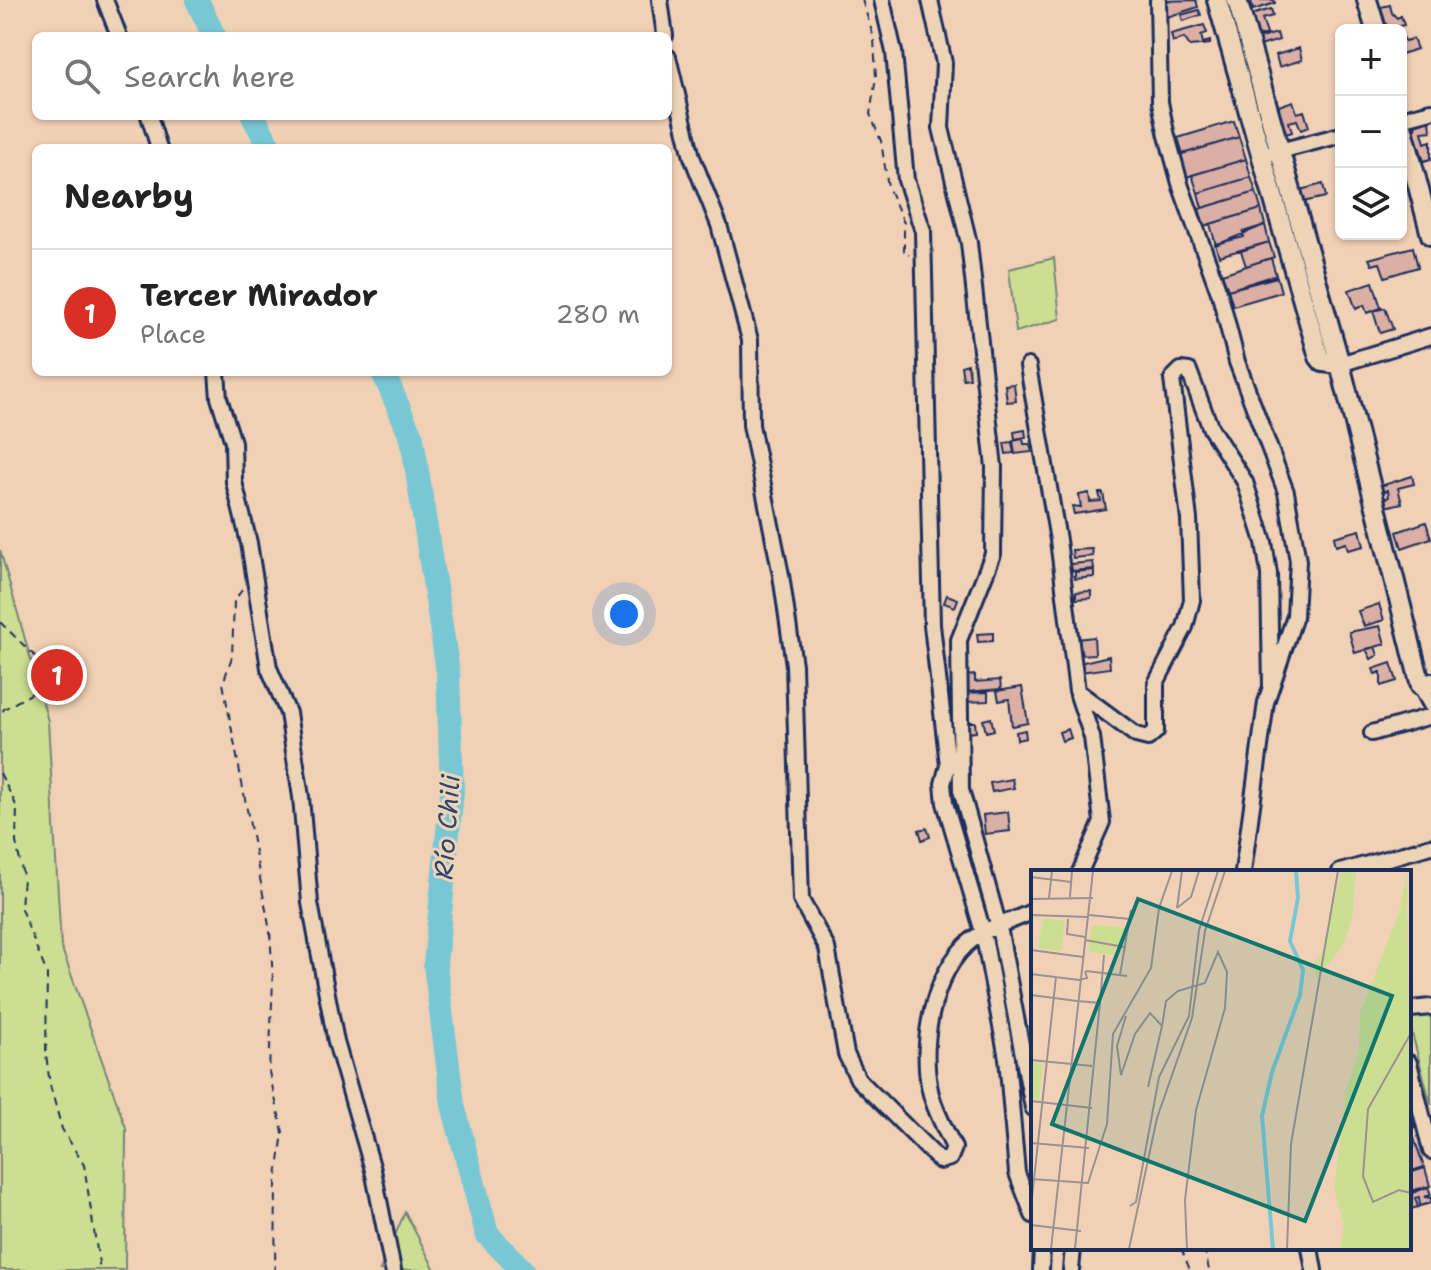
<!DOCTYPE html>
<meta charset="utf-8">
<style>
body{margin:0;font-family:"Shantell Sans",sans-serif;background:#f6f6f6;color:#222}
.controls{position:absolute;right:24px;top:24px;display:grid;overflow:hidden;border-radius:12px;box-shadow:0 2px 6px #0004}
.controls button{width:72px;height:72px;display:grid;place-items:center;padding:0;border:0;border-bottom:2px solid #e0e0e0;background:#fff;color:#222;font:40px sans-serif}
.you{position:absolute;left:624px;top:614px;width:28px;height:28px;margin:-20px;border:6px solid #fff;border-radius:50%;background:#1a73e8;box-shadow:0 0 0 12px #1a73e833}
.badge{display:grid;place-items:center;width:52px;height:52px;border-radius:50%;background:#d93025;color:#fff;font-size:26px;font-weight:700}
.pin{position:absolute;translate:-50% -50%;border:4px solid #fff;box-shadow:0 2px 8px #0006}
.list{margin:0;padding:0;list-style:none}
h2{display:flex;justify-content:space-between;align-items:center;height:104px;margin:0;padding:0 32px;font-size:34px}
h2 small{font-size:26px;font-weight:400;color:#767676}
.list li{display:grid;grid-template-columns:52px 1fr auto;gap:24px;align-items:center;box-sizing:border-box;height:128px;padding:0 32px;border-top:2px solid #e0e0e0}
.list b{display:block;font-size:30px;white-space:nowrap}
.list p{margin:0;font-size:26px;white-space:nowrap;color:#767676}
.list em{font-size:26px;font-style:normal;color:#767676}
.icon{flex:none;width:44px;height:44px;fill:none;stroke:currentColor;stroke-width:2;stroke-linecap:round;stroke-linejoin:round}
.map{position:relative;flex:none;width:1431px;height:1270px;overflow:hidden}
.search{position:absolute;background:#fff;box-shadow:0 2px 6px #0004;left:32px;top:32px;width:640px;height:88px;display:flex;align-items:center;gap:20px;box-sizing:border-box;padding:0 28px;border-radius:12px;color:#767676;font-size:30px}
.panel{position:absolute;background:#fff;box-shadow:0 2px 6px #0004;left:32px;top:144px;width:640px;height:232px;border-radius:12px}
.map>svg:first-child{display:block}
</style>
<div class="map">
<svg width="1431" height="1270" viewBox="0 0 1431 1270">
<rect width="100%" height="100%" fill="#f1d1b5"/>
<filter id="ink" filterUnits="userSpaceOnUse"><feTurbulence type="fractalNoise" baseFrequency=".0125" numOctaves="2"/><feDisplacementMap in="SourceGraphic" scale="16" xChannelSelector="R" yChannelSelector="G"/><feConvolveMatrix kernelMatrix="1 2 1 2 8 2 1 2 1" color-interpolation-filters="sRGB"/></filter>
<g filter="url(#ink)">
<!-- green -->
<path fill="#ccde92" stroke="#748678" stroke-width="2" d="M1054,258L1060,319L1016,332L1009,269Z
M0,550L48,721L61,946L126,1128L125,1270H0Z
M1431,1000V1105L1409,1022V1005Z
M405,1212L435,1270H380Z"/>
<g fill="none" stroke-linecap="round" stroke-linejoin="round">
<!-- river -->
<path stroke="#78c7d4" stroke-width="24" d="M197,0L214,36
M253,116L270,148
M383,372L412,438L448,672L452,791L435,964L453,1105L487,1234L522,1270"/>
</g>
<!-- building -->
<path fill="#dcafa5" stroke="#1b2f5e" stroke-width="2" d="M1196,0L1198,7L1167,17L1163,1Z
M1245,0H1274L1275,3L1253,10L1251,1Z
M1390,5L1392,13L1397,18L1401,16L1404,25L1387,29L1381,7Z
M1271,9L1273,16L1262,19L1267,34L1257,37L1251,15Z
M1199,10L1201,15L1183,21L1181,15Z
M1204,25L1207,33L1201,35L1203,43L1210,41V44L1190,46L1184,38L1173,42L1171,34Z
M1277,33L1279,40L1260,46L1257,39Z
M1401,33L1405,41L1413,39L1417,49L1401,54Z
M1299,48L1302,60L1279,67L1276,55Z
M1293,101L1297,113L1304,111L1309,127L1301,130L1297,120L1289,122L1292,132L1283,135L1276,107Z
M1430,120L1431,131L1422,132L1425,143L1431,141V159L1424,161L1414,132L1416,124Z
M1234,121L1239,137L1183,154L1178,138Z
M1239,137L1246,159L1186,177L1179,155Z
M1246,159L1251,177L1198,193L1192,175Z
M1251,177L1256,192L1202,208L1198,193Z
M1323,184L1326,197L1303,202L1300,190Z
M1256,192L1261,209L1204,226L1199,209Z
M1261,209L1265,225L1216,245L1210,224Z
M1265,225L1269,242L1219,256L1215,244L1244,237L1243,232Z
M1269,242L1274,257L1246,266L1241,251Z
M1413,247L1418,267L1385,277L1380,263L1372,265L1369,259Z
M1271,258L1276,275L1228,290L1222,274Z
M1277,277L1281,292L1233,306L1228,290Z
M1373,282L1381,308L1367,313L1364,305L1356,309L1349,290Z
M1385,308L1393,329L1380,333L1373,311Z
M968,364L970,378L963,379L961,366Z
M1014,384L1016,401L1007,402L1005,385Z
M1025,430L1026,437L1015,439L1014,432Z
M1023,439L1024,444H1030L1032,452L1015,454L1013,441Z
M1012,442L1014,453L1006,454L1004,443Z
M1412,476L1414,484L1398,488L1402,503L1385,507L1382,500L1389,497L1388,490L1383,492L1380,486Z
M1089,493L1090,502L1101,501L1099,493H1103L1106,509L1074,514L1072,506L1081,507L1079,495Z
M1426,522L1431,538L1402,548L1397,532Z
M1360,530L1364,546L1348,550L1346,543L1336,546L1334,537Z
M1092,549L1093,556L1073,558L1072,550Z
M1093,562L1094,569L1072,571L1071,564Z
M1094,570V577L1075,579V572Z
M1091,591V598L1076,599V592Z
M947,595L958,599L955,607L944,603Z
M1379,604L1384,620L1364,626L1358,611Z
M1380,626L1385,644L1355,653L1349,632Z
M993,633V641L978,642L977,634Z
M1094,637L1095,654L1078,655L1076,639Z
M1375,647L1378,655L1371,659L1366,649Z
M1109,656L1110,668L1080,672L1079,663Z
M1391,663L1397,681L1381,686V672L1375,674L1373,669Z
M975,675V682L1000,680L1001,689L966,692L964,676Z
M1022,687L1028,723L1012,726L1009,699L999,701L997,691Z
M988,692V701L966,702L965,693Z
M991,718L994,730L986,732L983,720Z
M965,722H975L976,732L966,733Z
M1068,729L1071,738L1062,741L1059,732Z
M1025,730L1026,738L1017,740L1016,732Z
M1012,779L1014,788L992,792L990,783Z
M1008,812L1010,831L985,834L983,815Z
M927,828L930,837L922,840L919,830Z
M1409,1116L1415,1128L1409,1130Z
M1414,1138L1424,1167L1409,1172V1140Z
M1425,1168L1430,1186L1410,1191L1409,1173Z
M1428,1187L1431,1195L1424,1197L1431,1198V1203L1420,1206L1419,1197L1415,1198L1418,1207L1411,1209L1412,1193Z"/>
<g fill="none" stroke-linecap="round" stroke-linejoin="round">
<!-- minor casing -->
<g stroke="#1b2f5e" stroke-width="20">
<path id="minor" d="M105,0L119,36
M660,0L665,36
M882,0L894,52L906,180L923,231L932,625L948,765L943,784L945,803L983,932L1007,1058L1017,1173L1033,1215
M930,0L944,63L941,128L969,243L994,467L993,554L959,640L961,790L999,927L1033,1108
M1158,0L1160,102L1166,132L1181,187L1220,295L1237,362L1286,492L1298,561L1295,616L1266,702L1243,872
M668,57L692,157L719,225L750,340L751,425L781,575L794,665L801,900L827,948L846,1054L858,1079L940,1161L950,1158L954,1148C946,1130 934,1110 930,1090C919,1040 934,961 982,933C997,924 1017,920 1033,911
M149,116L159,148
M1401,119L1431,111
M1272,153L1341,135
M1340,364L1431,336
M1028,366L1058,540L1077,691L1136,735L1148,738L1156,731V683L1185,627L1192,600L1189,519L1172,379L1181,370L1189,371L1211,429L1245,482L1264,542L1269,574L1271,686
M217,372L219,398L233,442L234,482L249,543L269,668L288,713L301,797L310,903L336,1042L373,1170L393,1270
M1421,686L1431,705
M1078,695L1092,737L1102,822L1080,872
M1372,733L1431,716
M1340,872L1431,846
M1411,1009L1431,1007
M1409,1063L1431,1151
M1310,1248L1314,1270
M1041,1270L1042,1248
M1071,1270L1073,1248"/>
</g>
<!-- major casing -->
<g stroke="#1b2f5e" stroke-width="24">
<path id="major" d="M1217,0L1319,357L1323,362L1340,364
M1237,0L1340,364L1421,686L1431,683
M1367,0L1376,30
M1401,122L1431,235"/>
</g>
<!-- path -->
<path stroke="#1b2f5e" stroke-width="2" stroke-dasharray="8 6" stroke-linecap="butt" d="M862,0L874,38L876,78L870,114L881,141L888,187L904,223V253L909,255
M242,590L234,601L232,657L223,683L270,931L273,980L269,1072L283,1132L276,1184L275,1270
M0,622L48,669L45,686L4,709L0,716
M0,773L17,807L16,842L23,876L21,909L47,974L46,1054L50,1085L62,1129L84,1165L100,1270
M1181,1248L1190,1270
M1204,1248L1209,1270"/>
<!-- minor -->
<use href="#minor" stroke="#eed4b6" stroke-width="14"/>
<!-- major -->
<use href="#major" stroke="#eed4b6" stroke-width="18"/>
</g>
</g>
<g text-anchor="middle" stroke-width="6" stroke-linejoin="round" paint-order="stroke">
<!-- water labels -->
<g font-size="26" font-style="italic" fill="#294670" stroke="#eed4b6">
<text transform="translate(447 827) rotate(-86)" y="9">Río Chili</text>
</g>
</g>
<!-- overview -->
<g transform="translate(1031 870)">
<rect width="380" height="380" fill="#f1d1b5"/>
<path d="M310,1H325L321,48L313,74L285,109L283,91L290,87ZM376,1L380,379H309L313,355L303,320L315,220L328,180L329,143L368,43ZM12,48L34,51L30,81L7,78ZM61,55L96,58L94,78L84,77L83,85L57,82ZM0,192L12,194L8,230L0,229Z" fill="#ccde92"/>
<path fill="none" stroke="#78c7d4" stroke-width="4" d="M242,379L231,246L241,202L269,125L272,100L259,71L267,28L265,1"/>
<path fill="none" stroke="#9b9092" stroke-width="2" d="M0,7L40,12M39,27L41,1M18,28L21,1M0,29L62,28M146,38L160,27L168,1M146,38L151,1M0,45L57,47M58,45L99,49M37,49L36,64L54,67M54,70L93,77M0,80L52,87M55,101L96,106M0,104L48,110L56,108L54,101M89,105L100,40M0,125L46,131M69,133L73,85M95,146L86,176L90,205L104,164L119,143L131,156L117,217M131,156L135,131L147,121L174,113L187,82L196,102L194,138L165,240L154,330L156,379M380,163L337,239L332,306L342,332L368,320L380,323M0,190L61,196M0,231L61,238M0,273L58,278M0,309L57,313L76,254L82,164L120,98L128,38L141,1M99,336L105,332L128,207L158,146L168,60L187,1M0,337L25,107M0,355L50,361M20,379L62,1M44,379L69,133L46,131M98,379L126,248L161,148L174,61L194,1M256,379L260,274L307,1"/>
<path fill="#0f766e" fill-opacity="0.15" stroke="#0f766e" stroke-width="4" d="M107,29L361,126L274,351L21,254Z"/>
<rect width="380" height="380" fill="none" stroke="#1b2f5e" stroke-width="4"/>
</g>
</svg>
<div class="controls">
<button>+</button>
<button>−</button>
<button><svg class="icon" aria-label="layers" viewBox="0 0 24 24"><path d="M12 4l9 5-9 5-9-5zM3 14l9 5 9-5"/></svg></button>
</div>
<div class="you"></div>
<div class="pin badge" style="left:57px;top:675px">1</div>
<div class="search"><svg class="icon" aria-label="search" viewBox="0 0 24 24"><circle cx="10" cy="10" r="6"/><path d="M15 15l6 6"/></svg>Search here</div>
<section class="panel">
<h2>Nearby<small></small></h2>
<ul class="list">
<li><span class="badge">1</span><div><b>Tercer Mirador</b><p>Place</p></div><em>280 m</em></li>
</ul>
</section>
</div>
